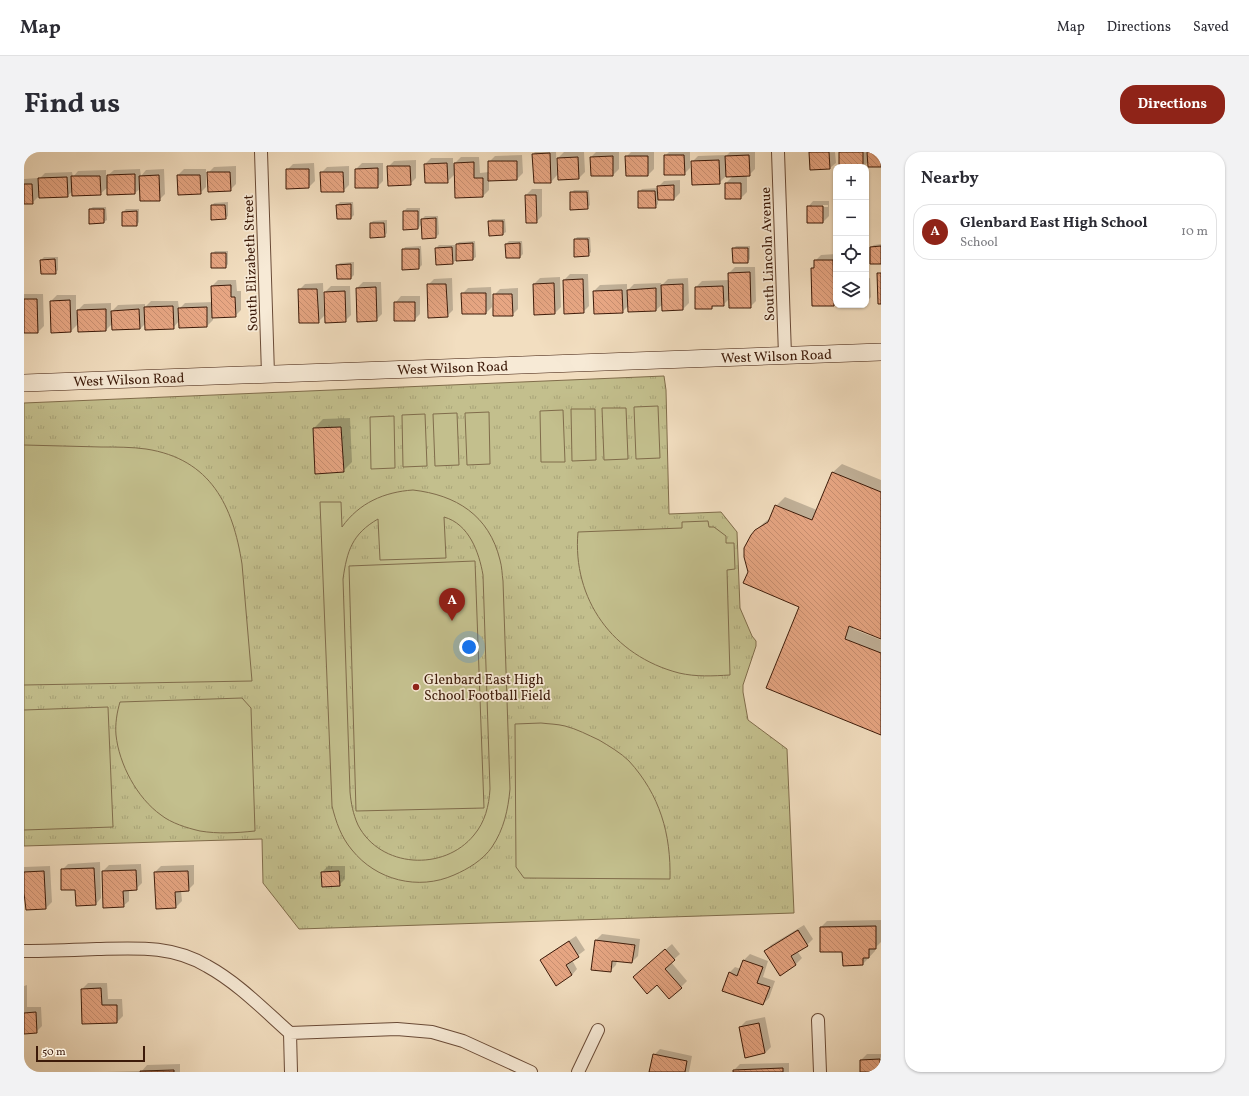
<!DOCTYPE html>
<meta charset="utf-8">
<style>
body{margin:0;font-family:Vollkorn,serif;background:#f2f2f3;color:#2b2b33}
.controls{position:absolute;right:12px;top:12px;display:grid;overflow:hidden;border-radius:8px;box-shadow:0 1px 3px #0004}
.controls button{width:36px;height:36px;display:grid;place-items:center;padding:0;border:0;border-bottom:1px solid #e1e1e2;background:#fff;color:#2b2b33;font:20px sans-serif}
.scale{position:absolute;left:12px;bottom:10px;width:109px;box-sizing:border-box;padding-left:4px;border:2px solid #3c1a09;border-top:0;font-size:11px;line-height:14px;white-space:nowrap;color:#3c1a09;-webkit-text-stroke:3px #f7ead6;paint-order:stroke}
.you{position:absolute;left:445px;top:495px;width:14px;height:14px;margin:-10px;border:3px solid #fff;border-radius:50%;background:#1a73e8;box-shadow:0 0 0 6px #1a73e833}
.badge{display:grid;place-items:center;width:26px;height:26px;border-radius:50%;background:#8f2418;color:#fff;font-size:13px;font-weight:700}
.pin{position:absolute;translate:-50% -33px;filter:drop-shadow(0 1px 2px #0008)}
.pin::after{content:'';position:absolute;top:21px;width:14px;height:12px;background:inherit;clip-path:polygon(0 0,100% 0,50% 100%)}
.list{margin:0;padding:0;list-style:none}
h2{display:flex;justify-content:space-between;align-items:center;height:52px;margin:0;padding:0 16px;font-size:17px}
h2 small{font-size:13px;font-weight:400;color:#7c7c81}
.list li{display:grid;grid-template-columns:26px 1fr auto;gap:12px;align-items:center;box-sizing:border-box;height:56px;margin:0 8px 8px;padding:0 8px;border:1px solid #e1e1e2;border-radius:16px}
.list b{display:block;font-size:15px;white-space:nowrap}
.list p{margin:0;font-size:13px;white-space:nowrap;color:#7c7c81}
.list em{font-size:13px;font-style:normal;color:#7c7c81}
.icon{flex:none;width:22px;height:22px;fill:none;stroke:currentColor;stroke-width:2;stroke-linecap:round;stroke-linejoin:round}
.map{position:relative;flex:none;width:857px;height:920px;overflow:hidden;border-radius:16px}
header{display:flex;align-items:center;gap:24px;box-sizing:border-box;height:56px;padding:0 20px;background:#fff;border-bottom:1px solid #e1e1e2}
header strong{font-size:19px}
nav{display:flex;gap:22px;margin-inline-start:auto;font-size:14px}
.intro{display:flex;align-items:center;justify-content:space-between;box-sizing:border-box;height:96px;padding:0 24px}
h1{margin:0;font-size:28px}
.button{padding:10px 18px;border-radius:16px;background:#8f2418;color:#fff;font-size:14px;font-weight:700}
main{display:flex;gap:24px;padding:0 24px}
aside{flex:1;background:#fff;border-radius:16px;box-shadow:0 1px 3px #0004}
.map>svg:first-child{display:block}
</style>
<header>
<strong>Map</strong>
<nav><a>Map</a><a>Directions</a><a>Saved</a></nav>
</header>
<div class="intro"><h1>Find us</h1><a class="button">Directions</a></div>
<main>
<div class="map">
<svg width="857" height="920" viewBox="0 0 857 920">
<defs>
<pattern id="park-tufts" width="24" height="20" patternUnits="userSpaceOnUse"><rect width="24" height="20" fill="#c3bf8d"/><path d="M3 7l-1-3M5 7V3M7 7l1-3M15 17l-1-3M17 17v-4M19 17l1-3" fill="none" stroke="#a8a478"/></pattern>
<pattern id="building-back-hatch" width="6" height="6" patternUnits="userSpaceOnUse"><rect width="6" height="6" fill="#e7a683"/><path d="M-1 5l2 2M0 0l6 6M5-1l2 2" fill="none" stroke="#c78e70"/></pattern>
</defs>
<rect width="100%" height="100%" fill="#f2dec0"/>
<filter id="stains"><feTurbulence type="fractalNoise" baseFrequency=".005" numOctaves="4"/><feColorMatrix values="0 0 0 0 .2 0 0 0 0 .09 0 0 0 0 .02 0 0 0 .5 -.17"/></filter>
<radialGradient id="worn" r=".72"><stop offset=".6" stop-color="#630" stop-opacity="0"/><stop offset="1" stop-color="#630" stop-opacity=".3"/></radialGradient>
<!-- park -->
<path fill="url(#park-tufts)" stroke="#806c4b" d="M640,224L642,238L645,362L697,360L713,380L716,456L728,484L732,489V494L719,533V540L724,568L763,597L770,761L275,777L239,731L238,687L0,694V251Z"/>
<!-- pitch -->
<path fill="#c3bf8d" stroke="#806c4b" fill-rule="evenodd" d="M634,254L636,306L612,307L610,255Z
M578,256H602L604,307L580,308Z
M547,257H571L572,308L548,309Z
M539,258L541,310H517L516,259Z
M465,260L466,312L443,313L441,261Z
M433,261L435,313L411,314L409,262Z
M401,262L403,314L379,315L378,263Z
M370,264L371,316L347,317L346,265Z
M0,293C26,294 51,294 77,295C92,295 108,295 122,297C187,307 209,354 218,412L228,529L0,533Z
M389,338C432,343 465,363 476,408C478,415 478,422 479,429L486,637C484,658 480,677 468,695C459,708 444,717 430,723C394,739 352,728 328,698C317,685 312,670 308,654L296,350H317L318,375C335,351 360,340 389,338ZM420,365C445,372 455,400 459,423L466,637C465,654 461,670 450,683C420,720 356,716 334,673C329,662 327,651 326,640L319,427C323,399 328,382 354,367L356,408L422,406Z
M684,369L685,375H690L702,384V391H710L711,417L703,418L706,523C689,524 672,525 655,521C589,504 548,447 554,380L658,376V370Z
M451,409L460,656L332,659L325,414Z
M218,546L227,556L231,679C212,681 194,682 176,679C163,676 147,671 137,663C113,646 95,612 92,583C91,572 93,560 96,550Z
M84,555L89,675L0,678V558Z
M517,571C525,572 533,572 541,574C553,577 564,583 575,588C585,594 597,601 605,609C636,643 647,682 646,727L500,726L492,715L491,572Z"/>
<!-- shadow -->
<path fill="#0003" fill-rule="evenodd" d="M511,0H532L533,22H534L527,30H511L509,2Z
M540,0H560L561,20L555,26L534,6Z
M572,0H595V17L589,23H568L567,5Z
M607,0H630V17L624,23H603L602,5Z
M645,0H666V16L660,22L641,4Z
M706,0H731V17L725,23H723V40L717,46H702V31L709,24H702L695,31L668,10L674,4L701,3V5Z
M786,0H811L812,11L806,16Z
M816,0H857V14L845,9L839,15H816Z
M498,3L499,21L493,27L465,28V38L459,44L431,22L423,30L401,12L407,6H429V13L437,5H455L456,21L465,20V10L471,4Z
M392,8V26L386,32L364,15L370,9Z
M290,11L291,29L285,35L263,18L269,12Z
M338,11H359V29L353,35H332V17Z
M212,14V32L206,38L184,21L190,15Z
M325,14V33L319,39L297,21L303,15Z
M116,17L117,24L122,18L140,17L141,42L135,48L117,36L111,41L84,42V35L76,42L49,39L43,44L16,43L8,51H0V27L14,26V28L21,21L48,20L49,25L54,19L82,18V25L90,18Z
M160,17H182V35L176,41L154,23Z
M656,28V41L650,47H634V52L631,55L615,40L618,37L634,36V35L640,29Z
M508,37H518V64L512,70L502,43Z
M550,38H565L566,53L563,56L547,41Z
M789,49H805V64L799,70L784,55ZM788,53H804V55H788Z
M204,50V64L201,66L188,54L190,51Z
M316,50H329L330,63L327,66L313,53Z
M69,55H82L83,68L80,70L66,57Z
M383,56H396V69L401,64H414L415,82L412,85L398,72L394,76L380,59Z
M102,57H115V70L113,73L99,60Z
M468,67H481L482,80L479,82L466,83L465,70Z
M363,68V81L360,84L347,71L349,69Z
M553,85H566L567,100L564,103L551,88Z
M451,89L452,105L449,107L433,92L435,90Z
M485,89H498L499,102L496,105L482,92Z
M857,92V111L847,95L850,93Z
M415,93H431V109L429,111L412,96Z
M397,94L398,113L395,116L379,98L381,95Z
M712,94H726V107L724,110L709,97Z
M191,99H204V112L202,115L188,102Z
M812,102V150L810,153L788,117L791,114V109L797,103Z
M20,105H34V118L31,121L17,108Z
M330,110V123L327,126L313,113L316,111Z
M711,115H731L732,149L726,155L706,146L699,153H690L688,156L672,135L678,129L705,128V121Z
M546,122H564L565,154L559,160L540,128Z
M536,125L537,155L531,161L510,132L516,126Z
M428,126L429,158L423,164L404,133L410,127Z
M664,126L665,151L659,157L639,152L632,158L605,153L598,160L570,139L576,133L603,132V139L610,132L637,131V134L644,127Z
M846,126L847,145L842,150V127Z
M194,128H212L213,139H217V158L211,164L189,165V168L183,174L155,169L149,176L122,171L116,177L88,172L82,178L54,172L47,179L27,149L33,143H52V160L60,152L87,151V160L94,153L121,152V155L127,149H154L155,157L161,151L189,150L188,134Z
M339,130H357L358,162L352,168L333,136Z
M299,131L300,160H302L301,140L307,134H326L327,163L321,169L302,162L294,170L275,138L281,132Z
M467,135L468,155L462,161L438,142L444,136Z
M494,136V157L488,163L470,143L476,137Z
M0,142H19L20,174L14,180H0Z
M377,144H396V162L390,168L372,150Z
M326,266L328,310L319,319L290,276L299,267Z
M818,312L857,328V486L830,475L829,477L857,488V582L777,454L725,420L732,378L742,369L747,366L752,354L761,345L793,358L808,321Z
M76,710L77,746L72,752L52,737L38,718L44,712Z
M117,712L118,731L112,737L105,738V749L99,754L79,719L85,713Z
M170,713V732L164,738L157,739L158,749L152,755L131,720L137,714Z
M26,714L28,750L22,756L0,740V715Z
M304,714H321V727L315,733L298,720Z
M857,768V790L851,796V799L839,812L819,799L797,775L803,769Z
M780,773L789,787L783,793L773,799L778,806L772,812L741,799L747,793Z
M578,782L616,787L614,804L608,810L593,808L592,813L586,819L572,788Z
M552,784L561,798L548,808L553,817L548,823L517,808L523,803Z
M648,792L656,802L647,810L663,829L657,835L633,832L616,820Z
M726,802L744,809L739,825L751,829L745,846L739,852L705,821L711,815L717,817L720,808Z
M64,831H83L84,847H98L99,864L93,870L58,837Z
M3,833V855H17L18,874L12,880L0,881V834Z
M741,865L747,895L741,901L716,875L722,869Z
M636,897L668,904L665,920H626L630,903Z
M843,902H857V920H837V908Z
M765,911V920H710V918L716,912Z
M156,912V920H117L123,913Z
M115,919V920H81Z"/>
<!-- building -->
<path fill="url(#building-back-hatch)" stroke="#3c1a09" d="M785,0H805L806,17L786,18Z
M815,0H839V15H815Z
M843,0H857V15H844Z
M526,1L527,31H510L508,2Z
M640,3H660L661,23H640Z
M725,3L726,24L702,25L701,4Z
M589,4V24H567L566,5Z
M601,4H624V24H602Z
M554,5L555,27L534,28L533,6Z
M695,8L696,32L668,33L667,9Z
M464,9H493V28L464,29Z
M450,10V26H459V45L431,46L430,11Z
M423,11L424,31H401L400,12Z
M363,14H386L387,33L364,34Z
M354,16V36H331V17Z
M262,17H285V36L262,37Z
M183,20H206L207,39L184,40Z
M296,20H319L320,40H297Z
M111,22V42L83,43V23Z
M135,23L136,49H116L115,24Z
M153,23H176L177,42L154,43Z
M47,24H76L77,43L48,44Z
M43,25L44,45L15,46L14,26Z
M701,31H717V47H701Z
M0,32H8L9,52H0Z
M650,33V48H634L633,34Z
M614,39H631L632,56H614Z
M546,40H563L564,57L546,58Z
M501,43H512L513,71H502Z
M327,52V67H313L312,53Z
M187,53H201L202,67L187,68Z
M783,54H799V71H783Z
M65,57H80V71L65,72Z
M113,59V74H98V60Z
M379,59H394V77L379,78Z
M412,66V86L398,87L397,67Z
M464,69H479V83L465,84Z
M346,71H360L361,85L346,86Z
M550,87H564L565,104L550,105Z
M449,91V108L432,109V92Z
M496,91V106H482L481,92Z
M857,94V112H846V95Z
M428,95L429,112L412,113L411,96Z
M708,96H724V111H709Z
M378,97H395V117L378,118Z
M187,101H202V116H187Z
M31,107L32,122H17L16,108Z
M790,108H809L810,154H788L787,116H790Z
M327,112V127H313L312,113Z
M726,120L727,156H705L704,121Z
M853,121H857V152H854Z
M559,127L560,161L540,162L539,128Z
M530,131L531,162L510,163L509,132Z
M403,132H422L424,165L404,166Z
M659,132V158L638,159L637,133Z
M207,133V145H211L212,165L188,166L187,134Z
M699,134L700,154H688V157H671V135Z
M352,135L353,169L333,170L332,136Z
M632,136V159L604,160L603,138Z
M274,137H293L295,171H275Z
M598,138L599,161L570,162L569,139Z
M321,139L322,170L301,171L300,140Z
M437,141H462V162H438Z
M469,142H488L489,164H469Z
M0,147H13L14,181H0Z
M46,148L47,180L27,181L26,149Z
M370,150H391V169H370Z
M149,154L150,177L121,178L120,155Z
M183,155V175L155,176L154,156Z
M82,157V179L54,180L53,158Z
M115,157L116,177L88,178L87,159Z
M317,275L320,320L291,322L289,276Z
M808,320L857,340V487L825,474L821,487L857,501V583L742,536L775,455L719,431L724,420L720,405V396L727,383L731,378L744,370L751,353L788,368Z
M70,716L72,753L52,754L51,738H37V717Z
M112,718L113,738L99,739L100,755L79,756L78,719Z
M20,719L22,757L2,758L0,741V720Z
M164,719L165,739L151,740L152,756L132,757L130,720Z
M315,719L316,734L298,735L297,720Z
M852,774V797H845V806H839V813L819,814L818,800H796V775Z
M774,778L784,794L767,804L772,813L756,824L740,799Z
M571,788L611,793L608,811L588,809L587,820L567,818Z
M545,789L555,805L542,813L548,823L532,834L516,808Z
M641,797L651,808L641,817L658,836L645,847L633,833L623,842L609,825Z
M719,808L739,815L733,831L746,835L739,853L698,839L705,820L713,824Z
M77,836L78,853H93V871L58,872L57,837Z
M12,860L13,881L0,882V861Z
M735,871L741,901L721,906L715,875Z
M629,902L663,909L661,920H625Z
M856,907V920H836V908Z
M759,916V920H709V918Z
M150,918V920H116V919Z"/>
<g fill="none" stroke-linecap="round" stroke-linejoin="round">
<!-- street casing -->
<g stroke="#6a4b37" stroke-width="14">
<path id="street" d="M237,0L244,222
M754,0L761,203
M0,799C24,799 49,798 73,797C112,796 148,793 183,814C214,831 240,858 266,881L373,877L408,880L439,889L507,920
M794,868L796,920
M266,881L267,920
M554,920L574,878"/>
</g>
<!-- secondary casing -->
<g stroke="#3c1a09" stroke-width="18">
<g id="secondary">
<path id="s1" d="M0,231L857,200"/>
</g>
</g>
<!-- street -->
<use href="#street" stroke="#f7ead6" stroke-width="12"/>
<!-- secondary -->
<use href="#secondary" stroke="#f7ead6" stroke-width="17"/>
</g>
<!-- markers -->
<circle fill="#8f2418" stroke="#f7ead6" stroke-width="1.5" cx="392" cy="535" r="4"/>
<g text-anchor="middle" stroke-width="3.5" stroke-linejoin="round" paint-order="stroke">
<!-- street labels -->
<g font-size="14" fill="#3c1a09" stroke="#f7ead6">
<text transform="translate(743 102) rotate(-92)" y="5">South Lincoln Avenue</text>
<text transform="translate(226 111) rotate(-92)" y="5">South Elizabeth Street</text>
<text dy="5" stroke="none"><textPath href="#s1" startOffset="753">West Wilson Road</textPath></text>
<text dy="5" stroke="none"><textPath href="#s1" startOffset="429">West Wilson Road</textPath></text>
<text dy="5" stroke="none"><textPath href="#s1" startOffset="105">West Wilson Road</textPath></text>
</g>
<!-- poi labels -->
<g font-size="14" fill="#3c1a09" stroke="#f7ead6" text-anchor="start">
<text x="400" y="532">Glenbard East High<tspan x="400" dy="16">School Football Field</tspan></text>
</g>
</g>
<rect width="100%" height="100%" filter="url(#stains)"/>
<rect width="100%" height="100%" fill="url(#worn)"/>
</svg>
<div class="controls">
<button>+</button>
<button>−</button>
<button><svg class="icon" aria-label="locate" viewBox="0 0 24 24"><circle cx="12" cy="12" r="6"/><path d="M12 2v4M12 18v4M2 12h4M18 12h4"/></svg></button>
<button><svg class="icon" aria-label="layers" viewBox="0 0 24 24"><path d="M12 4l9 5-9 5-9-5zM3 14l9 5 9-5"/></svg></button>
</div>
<div class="scale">50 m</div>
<div class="you"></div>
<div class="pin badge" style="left:428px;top:469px">A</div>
</div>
<aside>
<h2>Nearby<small></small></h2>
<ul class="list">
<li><span class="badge">A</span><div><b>Glenbard East High School</b><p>School</p></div><em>10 m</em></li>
</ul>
</aside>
</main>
